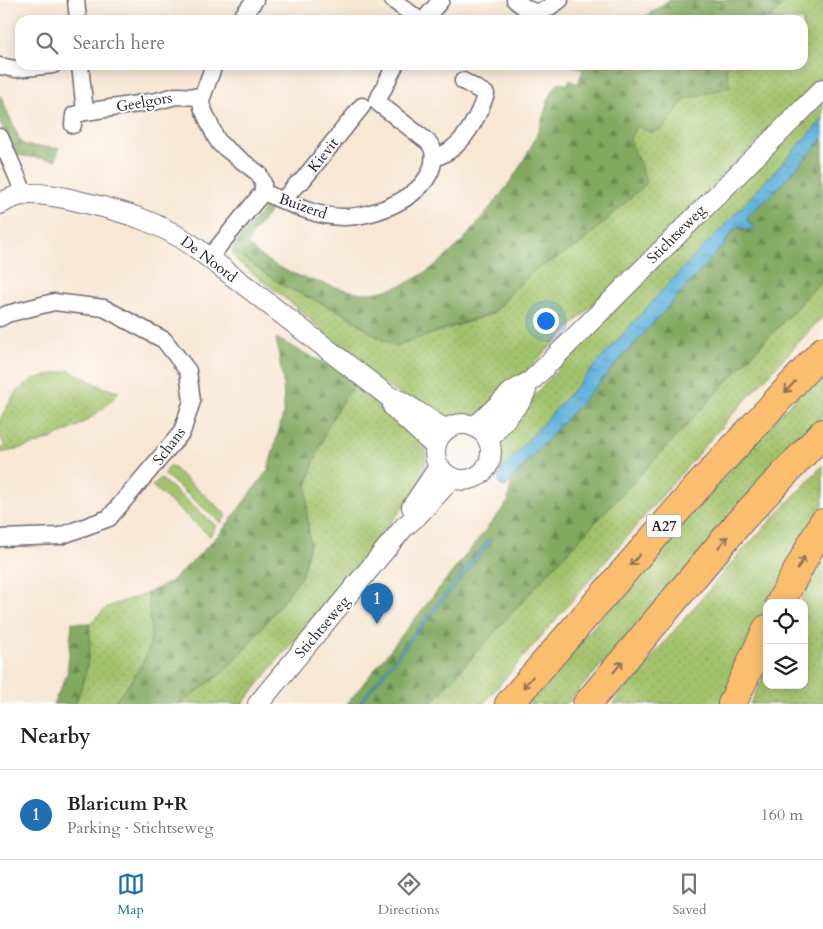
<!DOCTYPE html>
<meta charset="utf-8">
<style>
body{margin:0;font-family:Cardo,serif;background:#f6f6f6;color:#202124}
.controls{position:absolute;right:15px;bottom:15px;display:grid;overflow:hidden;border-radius:10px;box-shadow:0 2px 12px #0003}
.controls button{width:45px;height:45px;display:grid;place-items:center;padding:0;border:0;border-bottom:1px solid #e0e0e0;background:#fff;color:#202124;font:25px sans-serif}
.you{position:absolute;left:545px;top:320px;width:18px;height:18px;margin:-12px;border:4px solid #fff;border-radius:50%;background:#1a73e8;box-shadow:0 0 0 8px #1a73e833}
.badge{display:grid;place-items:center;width:32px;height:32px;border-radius:50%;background:#1f6fb2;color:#fff;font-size:16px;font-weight:700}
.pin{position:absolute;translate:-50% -41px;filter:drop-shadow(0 1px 2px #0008)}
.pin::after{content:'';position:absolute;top:26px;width:18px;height:15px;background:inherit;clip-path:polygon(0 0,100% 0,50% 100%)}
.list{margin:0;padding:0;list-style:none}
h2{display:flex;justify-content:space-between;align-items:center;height:65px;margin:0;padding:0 20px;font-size:21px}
h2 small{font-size:16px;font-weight:400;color:#757577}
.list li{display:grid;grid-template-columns:32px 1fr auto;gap:15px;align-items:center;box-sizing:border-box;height:90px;padding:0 20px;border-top:1px solid #e0e0e0}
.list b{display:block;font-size:19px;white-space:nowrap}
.list p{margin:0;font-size:16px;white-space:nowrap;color:#757577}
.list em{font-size:16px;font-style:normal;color:#757577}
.icon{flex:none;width:28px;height:28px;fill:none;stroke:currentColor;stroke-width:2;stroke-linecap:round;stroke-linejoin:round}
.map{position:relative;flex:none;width:823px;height:704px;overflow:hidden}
.search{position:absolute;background:#fff;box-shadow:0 2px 12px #0003;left:15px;right:15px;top:15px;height:55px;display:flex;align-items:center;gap:12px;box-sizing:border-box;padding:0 18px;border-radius:15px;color:#757577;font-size:19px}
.sheet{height:155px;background:#fff}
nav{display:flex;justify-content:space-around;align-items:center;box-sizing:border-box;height:70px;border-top:1px solid #e0e0e0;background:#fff;font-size:14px;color:#757577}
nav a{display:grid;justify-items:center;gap:2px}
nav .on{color:#1f6fb2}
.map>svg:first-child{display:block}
</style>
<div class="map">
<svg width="823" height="704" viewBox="0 0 823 704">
<defs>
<pattern id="grass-dots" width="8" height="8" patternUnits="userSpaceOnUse" patternTransform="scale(1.25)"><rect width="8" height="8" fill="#a2c36c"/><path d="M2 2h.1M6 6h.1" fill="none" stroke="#8ba75e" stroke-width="1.8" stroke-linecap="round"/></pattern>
<pattern id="forest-firs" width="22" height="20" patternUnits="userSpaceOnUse" patternTransform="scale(1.25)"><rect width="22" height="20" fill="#81a960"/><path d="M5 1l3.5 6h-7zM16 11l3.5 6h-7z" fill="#698950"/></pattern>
<pattern id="water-ripples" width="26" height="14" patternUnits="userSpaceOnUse" patternTransform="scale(1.25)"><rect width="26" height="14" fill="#61b2dc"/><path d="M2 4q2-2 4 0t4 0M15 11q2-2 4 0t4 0" fill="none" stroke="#5090b4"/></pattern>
</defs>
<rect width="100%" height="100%" fill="#fdfcf7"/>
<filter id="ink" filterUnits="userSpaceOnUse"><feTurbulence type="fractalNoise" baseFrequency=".02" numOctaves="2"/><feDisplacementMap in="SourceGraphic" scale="10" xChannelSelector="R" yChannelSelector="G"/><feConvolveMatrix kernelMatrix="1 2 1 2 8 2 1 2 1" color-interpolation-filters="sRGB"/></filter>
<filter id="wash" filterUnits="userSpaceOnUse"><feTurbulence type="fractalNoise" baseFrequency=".0096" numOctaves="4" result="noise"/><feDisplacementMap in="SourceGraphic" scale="20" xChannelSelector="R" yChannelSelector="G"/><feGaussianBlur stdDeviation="1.12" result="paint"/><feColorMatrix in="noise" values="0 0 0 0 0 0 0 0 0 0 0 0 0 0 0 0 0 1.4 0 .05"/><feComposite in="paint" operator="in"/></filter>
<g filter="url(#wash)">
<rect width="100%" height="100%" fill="#f8e7d4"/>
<!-- grass -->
<path fill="url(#grass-dots)" stroke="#627254" d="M787,0H823V77L519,378L486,410L471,417H441L383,385L290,302L237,261L232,254L233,251L284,286L343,313L384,341L395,346L492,314L500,307L513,290L533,271L579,245L636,125L685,99L700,96L728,65H803V20H769Z
M823,100V119L497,475L503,451L505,427L592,333Z
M823,279V316L729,418L483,704H430L535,587Z
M823,366V416C738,513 651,607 567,704H526L659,551Z
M69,370L104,388L119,392C113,398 107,406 100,411C72,433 34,447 0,453V449L5,447L0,436V419L15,393L33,379Z
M358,384L381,406L413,430L426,445V466L416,492L242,704H180L223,672L262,628L301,577L310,544L307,511V487L312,467L327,427L345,397Z
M823,465V514L767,603V615L724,704H612L741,552Z
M823,559V704H750L767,668V685H804V603H800Z
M148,593C148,606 153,634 150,644C144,667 127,687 112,704H75C84,682 92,647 89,624L107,607Z"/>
<!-- forest -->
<path fill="url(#forest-firs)" stroke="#52664e" d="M669,0H787L769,20H640Z
M574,65H728L726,67L730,87L685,99L663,129L649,132L636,125L630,139L647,183L579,245L533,271L513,290L500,307L492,313L395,346L384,341L343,313L284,286L233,251V247L252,222L270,202L276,203L251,236L248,245C270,268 303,278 332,286C347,290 362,295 377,292C426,284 461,245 490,208C502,193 514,178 523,161C528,153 533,143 537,134C544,117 547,96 559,82L567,85L569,80L578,84L583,70L575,66L572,67Z
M0,95L21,143L28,146L59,148L56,160L15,155L0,123Z
M823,139V279L535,587L430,704H347L508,502L511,482L538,450L723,246L733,230L738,227L743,230L752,224L747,220L749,214L772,193Z
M276,338L346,375L358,384L345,397L328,426L312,467L307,487V511L310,544L301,577L286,597L247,646L223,672L180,704H112C127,687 144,667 150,644C153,634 148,606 148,593L170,582L195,559L222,531L268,470L284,411L283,382Z
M72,622L89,624C93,650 85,680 75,704H53L67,675Z"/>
<!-- green -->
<path fill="#a2c36c" stroke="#627254" d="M170,465L227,515L221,523L164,474Z
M160,478L216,526L210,536L152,486Z"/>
<!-- water -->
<path fill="url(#water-ripples)" stroke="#426a8c" d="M823,119V139L772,194L749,214L747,220L754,228L749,230L738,227L733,230L723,246L538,450L505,487L500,485L497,475L676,275L740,209Z
M489,539L492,540L360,704H358Z"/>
</g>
<g filter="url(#ink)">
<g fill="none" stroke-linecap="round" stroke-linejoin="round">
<!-- minor casing -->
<g stroke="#6d6771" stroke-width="19">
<path id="minor" d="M76,0L78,20
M393,0L419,20
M515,0C535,17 540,14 560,0
M239,20L255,0
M424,20L441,0
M80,65L85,112L157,101L176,96L202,97
M214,65L201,100L202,107L215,136L220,144L259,174L263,183V192
M0,66L15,69L53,65
M73,125L74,115L85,112
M0,137L25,195
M434,158C462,150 477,120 486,94L463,81
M283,200L297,184L302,181L362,106
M209,258L263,192C289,203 315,217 343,217C375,217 426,197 433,163C434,154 434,148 428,142L377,102L395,65
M0,318L7,314L54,302L104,308L164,340L188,371L192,401L182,432L109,518L60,536L0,538"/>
</g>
<!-- tertiary casing -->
<g stroke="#6d6771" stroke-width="22">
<path id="tertiary" d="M0,204C9,198 18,195 29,194C46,193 65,198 82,202C122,211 160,222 195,247L388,396L402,402L446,430
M393,407L435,446
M435 452a28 28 0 1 1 56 0a28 28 0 1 1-56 0Z
M475,427L513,391L531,381L823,89
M488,440L522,399L526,390
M412,507L439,467
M258,704L404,527L417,516L452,478"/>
</g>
<!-- motorway casing -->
<g stroke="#6d6771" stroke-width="30">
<path id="motorway" d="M780,603L823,523
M509,704L694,491L823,351
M587,704L742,519L823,433
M732,704L767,629"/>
</g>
<!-- minor -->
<use href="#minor" stroke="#fff" stroke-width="16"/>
<!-- tertiary -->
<use href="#tertiary" stroke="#fff" stroke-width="20"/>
<!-- motorway -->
<use href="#motorway" stroke="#fbbd6e" stroke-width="28"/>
</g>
<!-- one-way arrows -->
<defs><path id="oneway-shaft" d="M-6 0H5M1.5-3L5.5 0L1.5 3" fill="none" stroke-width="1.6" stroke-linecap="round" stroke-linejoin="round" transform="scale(1.25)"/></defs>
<g stroke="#8e7054">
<use href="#oneway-shaft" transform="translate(790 387) rotate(133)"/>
<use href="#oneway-shaft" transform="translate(723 542) rotate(-50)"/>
<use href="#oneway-shaft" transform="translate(635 560) rotate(131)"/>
<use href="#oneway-shaft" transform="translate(801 563) rotate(-62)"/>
<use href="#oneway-shaft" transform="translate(618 667) rotate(-50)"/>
<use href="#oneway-shaft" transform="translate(528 682) rotate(131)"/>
</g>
</g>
<g text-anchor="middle" stroke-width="4" stroke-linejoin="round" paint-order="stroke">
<!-- shield labels -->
<rect fill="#fdfcf7" stroke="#646373" stroke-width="1" x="646.5" y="514.5" width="35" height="23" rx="4"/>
<g font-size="14" font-weight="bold" fill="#22223b">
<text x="664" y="531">A27</text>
</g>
<!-- street labels -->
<g font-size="15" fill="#22223b" stroke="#fdfcf7">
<text transform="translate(144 102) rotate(-10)" y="5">Geelgors</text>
<text transform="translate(323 155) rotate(-52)" y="5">Kievit</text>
<text transform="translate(303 206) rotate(19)" y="5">Buizerd</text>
<text transform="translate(676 234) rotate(-45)" y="5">Stichtseweg</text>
<text transform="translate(209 259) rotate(37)" y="5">De Noord</text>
<text transform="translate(169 446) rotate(-53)" y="5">Schans</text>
<text transform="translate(322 627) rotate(-50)" y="5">Stichtseweg</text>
</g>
</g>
</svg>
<div class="controls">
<button><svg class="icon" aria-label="locate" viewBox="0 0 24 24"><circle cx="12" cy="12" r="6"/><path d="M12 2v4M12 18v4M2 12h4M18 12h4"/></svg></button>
<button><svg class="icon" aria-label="layers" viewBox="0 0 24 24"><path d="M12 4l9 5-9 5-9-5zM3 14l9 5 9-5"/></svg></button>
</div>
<div class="you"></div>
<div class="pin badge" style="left:377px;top:624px">1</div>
<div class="search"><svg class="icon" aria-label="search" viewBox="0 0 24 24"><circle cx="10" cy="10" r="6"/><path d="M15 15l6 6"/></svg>Search here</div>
</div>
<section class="sheet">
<h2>Nearby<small></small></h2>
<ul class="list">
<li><span class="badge">1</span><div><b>Blaricum P+R</b><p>Parking · Stichtseweg</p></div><em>160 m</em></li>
</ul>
</section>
<nav>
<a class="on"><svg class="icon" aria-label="map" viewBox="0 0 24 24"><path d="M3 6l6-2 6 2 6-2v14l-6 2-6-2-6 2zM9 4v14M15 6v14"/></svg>Map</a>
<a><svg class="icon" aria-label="directions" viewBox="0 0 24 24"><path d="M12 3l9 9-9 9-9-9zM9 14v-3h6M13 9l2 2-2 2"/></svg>Directions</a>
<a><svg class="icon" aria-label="saved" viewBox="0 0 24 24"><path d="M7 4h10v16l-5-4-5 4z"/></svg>Saved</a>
</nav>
